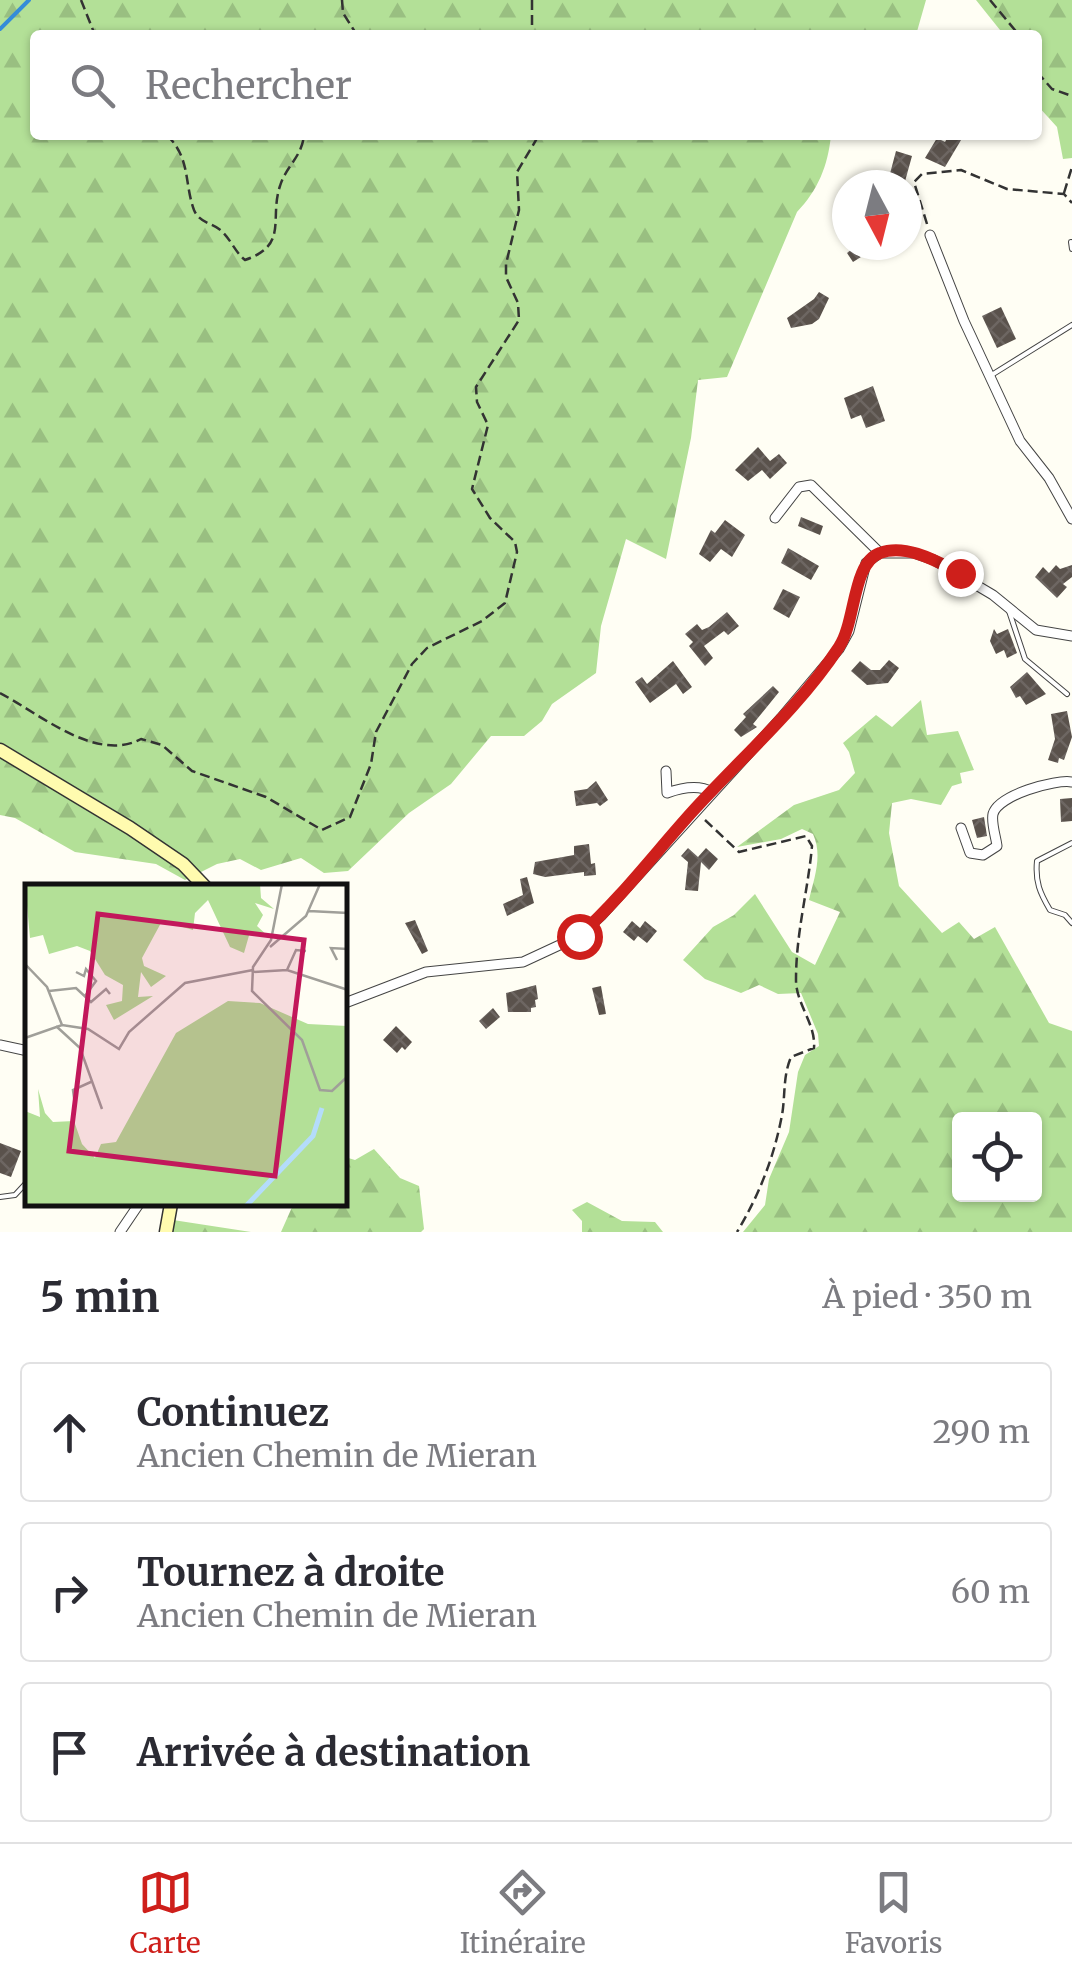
<!DOCTYPE html>
<html lang="fr">
<meta charset="utf-8">
<style>
body{margin:0;font-family:Merriweather,serif;background:#f7f7f7;color:#2b2b33}
.controls{position:absolute;right:30px;bottom:30px;display:grid;overflow:hidden;border-radius:10px;box-shadow:0 2px 8px #0004}
.controls button{width:90px;height:90px;display:grid;place-items:center;padding:0;border:0;border-bottom:2px solid #e1e1e2;background:#fff;color:#2b2b33;font:50px sans-serif}
.compass{position:absolute;left:832px;top:170px;width:90px;height:90px;border-radius:50%;background:#fff;box-shadow:0 2px 8px #0004;rotate:173deg}
.stop{position:absolute;width:30px;height:30px;margin:-22px;border:8px solid #ce1f1b;border-radius:50%;background:#fff}
.stop.end{background:#ce1f1b;border-color:#fff;box-shadow:0 2px 10px #0008}
.list{margin:0;padding:0;list-style:none}
h2{display:flex;justify-content:space-between;align-items:center;height:130px;margin:0;padding:0 40px;font-size:42px}
h2 small{font-size:32px;font-weight:400;color:#7c7c81}
.list li{display:grid;grid-template-columns:65px 1fr auto;gap:30px;align-items:center;box-sizing:border-box;height:140px;margin:0 20px 20px;padding:0 20px;border:2px solid #e1e1e2;border-radius:10px}
.list b{display:block;font-size:38px;white-space:nowrap}
.list p{margin:0;font-size:32px;white-space:nowrap;color:#7c7c81}
.list em{font-size:32px;font-style:normal;color:#7c7c81}
.icon{flex:none;width:55px;height:55px;fill:none;stroke:currentColor;stroke-width:2;stroke-linecap:round;stroke-linejoin:round}
.map{position:relative;flex:none;width:1072px;height:1232px;overflow:hidden}
.search{position:absolute;background:#fff;box-shadow:0 2px 8px #0004;left:30px;right:30px;top:30px;height:110px;display:flex;align-items:center;gap:25px;box-sizing:border-box;padding:0 35px;border-radius:10px;color:#7c7c81;font-size:38px}
.sheet{height:610px;background:#fff}
nav{display:flex;justify-content:space-around;align-items:center;box-sizing:border-box;height:140px;border-top:2px solid #e1e1e2;background:#fff;font-size:28px;color:#7c7c81}
nav a{display:grid;justify-items:center;gap:5px}
nav .on{color:#ce1f1b}
.map>svg:first-child{display:block}
</style>
<div class="map">
<svg width="1072" height="1232" viewBox="0 0 1072 1232">
<defs>
<pattern id="forest-firs" width="22" height="20" patternUnits="userSpaceOnUse" patternTransform="scale(2.5)"><rect width="22" height="20" fill="#b3e097"/><path d="M5 1l3.5 6h-7zM16 11l3.5 6h-7z" fill="#99bf81"/></pattern>
<pattern id="building-cross-hatch" width="8" height="8" patternUnits="userSpaceOnUse" patternTransform="scale(2.5)"><rect width="8" height="8" fill="#5a524c"/><path d="M0 0l8 8M0 8l8-8" fill="none" stroke="#6d6662"/></pattern>
</defs>
<rect width="100%" height="100%" fill="#fffef4"/>
<!-- forest -->
<path fill="url(#forest-firs)" fill-rule="evenodd" d="M0,0H926L916,35H35V135H831C828,166 818,190 797,212L727,377L698,380L691,438L666,559L626,539L601,626L596,673L552,704L542,721L524,736H491L451,784L409,813L348,871L324,873L301,858L261,870L240,859L217,864L185,880L156,864L75,852L15,818L0,815Z
M976,0H1072V158L1063,159L1057,127L1037,105V35H1004Z
M921,700L927,735L958,731L974,770L960,773L962,783L952,786L941,805L911,799L892,803L889,833L899,886L942,933L959,922L974,939L995,927L1049,1023L1072,1031V1232H743L765,1205L769,1179L789,1132L798,1072L805,1055L819,1046L818,1034L801,993L778,994L759,985L741,993L705,979L683,960L713,927L734,915L755,894L792,952L815,965L840,912L809,900C814,878 823,856 813,834L802,829L781,839L737,847L794,805L839,790L855,773L849,752L843,743L876,715L892,727ZM960,1120H1034V1194H960Z
M374,1149L400,1178L419,1186L424,1229L421,1232H281L293,1205L345,1204V1157L355,1160Z
M587,1202L622,1221L655,1222L663,1232H582V1221L572,1210Z
M173,1220L251,1232H173Z"/>
<g fill="none" stroke-linecap="round" stroke-linejoin="round">
<!-- stream -->
<path stroke="#358cd8" stroke-width="4" d="M0,29L29,0"/>
</g>
<!-- building -->
<path fill="url(#building-cross-hatch)" d="M949,135H964L945,167L925,158L937,138L945,142Z
M896,151L912,156L904,185H887Z
M853,245H880L853,262L847,253L853,248Z
M819,292L829,298L819,319L812,324L791,328L787,318L814,299Z
M1001,307L1016,339L997,348L982,316Z
M873,386L885,421L866,428L861,415L851,419L844,398Z
M758,447L770,461L779,454L787,463L770,479L762,470L748,481L735,470Z
M801,517L823,526L820,535L798,526Z
M725,520L745,535L732,557L721,549L710,562L699,554L711,530L715,533Z
M788,548L819,566L811,580L781,563Z
M1056,565L1060,569L1072,565V577L1063,584L1067,587L1057,598L1035,577L1043,567L1049,573Z
M783,589L800,597L789,618L773,609Z
M727,612L739,626L728,635L724,631L704,646L713,658L705,666L689,646L693,642L685,634L697,624L702,630L709,627Z
M994,629L997,634L1008,629L1017,653L1007,658L1004,650L996,654L990,641Z
M889,660L899,668L888,683L867,685L851,671L860,661L871,670H880Z
M673,661L692,687L683,694L676,684L650,703L635,682L642,677L647,684Z
M1027,672L1046,694L1026,705L1020,696L1016,698L1010,687Z
M773,686L779,692L753,724L757,727L741,737L734,730L746,717L743,714Z
M1067,711L1072,737L1064,760L1059,758L1058,763L1048,760L1055,739L1051,714Z
M596,781L608,800L600,806L597,803L576,806L574,791L587,789Z
M1072,798V821L1061,822L1060,799Z
M984,817L987,836L977,838L972,820Z
M589,844L591,864L595,863L596,875L584,876V872L545,877L533,874L535,862L574,855V846Z
M688,848L698,857L706,848L718,859L709,870L701,862L698,891L685,890L688,862L681,856Z
M527,877L534,903L507,916L503,904L523,895L520,879Z
M415,920L428,951L422,954L405,923Z
M632,921L640,928L645,921L657,931L647,943L638,936L634,941L623,932Z
M536,985L538,999L535,1000L536,1007L531,1008V1012H508L506,993Z
M601,986L606,1014L599,1015L592,988Z
M493,1008L500,1017L486,1029L479,1021Z
M396,1026L412,1042L405,1050L402,1047L397,1053L383,1040Z
M0,1143L21,1151L11,1177L0,1173Z"/>
<g fill="none" stroke-linecap="round" stroke-linejoin="round">
<!-- lane casing -->
<g stroke="#444" stroke-width="6">
<path id="lane" d="M1071,242L1072,249
M990,376L1072,325
M1009,611L1025,659L1067,694
M1072,843L1037,861C1035,882 1040,893 1050,910L1065,915L1072,923
M0,1197L15,1195L28,1181"/>
</g>
<!-- street casing -->
<g stroke="#444" stroke-width="11">
<path id="street" d="M930,235L964,321L1020,441L1049,478L1072,519
M775,518L799,487L811,485L880,553
M666,771L667,793C681,788 698,784 712,792
M961,828L970,853L983,855L997,846C996,837 991,823 993,814C998,795 1055,779 1072,782
M345,1003L426,972L523,962L579,936L601,916L781,718L839,649L849,631L866,563L880,553H914L934,560L993,595L1036,630L1072,636
M0,1045L28,1051
M120,1232L139,1204"/>
</g>
<!-- secondary casing -->
<g stroke="#333" stroke-width="15">
<path id="secondary" d="M0,750L130,828L183,864L205,887
M166,1232L171,1204"/>
</g>
<!-- path -->
<path stroke="#333" stroke-width="2.5" stroke-dasharray="10 5" stroke-linecap="butt" d="M81,0L95,35
M342,0L343,13L357,35
M532,0V35
M990,0L1019,35
M1037,72L1052,89L1072,96
M167,135C191,159 184,183 194,210C199,222 211,223 219,229C230,237 234,251 245,260C289,245 269,219 280,186C286,166 302,157 304,135
M1064,193L1072,167
M927,224L914,182L922,174L961,170L1007,189L1064,194L1072,203
M0,693C40,714 96,763 141,739L162,745L192,771L266,797L322,830L350,817L371,764L376,732L412,664L427,648L482,621L505,603L517,552L515,542L490,518L472,489L488,425L477,402L476,387L519,320L518,303L506,277V264L519,210L517,172L539,135
M705,820L739,852L806,836L812,846C808,891 796,932 796,980C796,1004 816,1024 814,1048L791,1057C782,1078 786,1099 781,1120C773,1160 758,1197 737,1232"/>
<!-- lane -->
<use href="#lane" stroke="#fff" stroke-width="4"/>
<!-- street -->
<use href="#street" stroke="#fff" stroke-width="9"/>
<!-- secondary -->
<use href="#secondary" stroke="#fffbaf" stroke-width="12"/>
</g>
<g fill="none" stroke-linecap="round" stroke-linejoin="round">
<!-- route -->
<path stroke="#ce1f1b" stroke-width="12" d="M579,936C621,898 655,853 692,812C741,758 799,708 839,647C856,622 852,563 880,553C906,543 938,562 960,573"/>
</g>
<!-- overview -->
<g transform="translate(25 884)">
<rect width="322" height="322" fill="#fffef4"/>
<path d="M0,0H235L236,14L249,25L230,19L238,31L232,42L245,54L225,48L219,69L205,63L183,16L170,29L168,46L137,37L117,74L119,82L141,92L126,103L116,88L113,113L128,112L89,136L81,121L97,117L98,101L80,91L65,67L52,62L24,70L18,51L5,54ZM203,117L235,119L283,140L322,142V322H0V227L15,233L13,205L20,229L28,238L49,237L57,260L70,274L76,260L91,258L151,149Z" fill="#b3e097"/>
<path fill="none" stroke="#b4dcfb" stroke-width="5" d="M221,322L288,252L297,224"/>
<path fill="none" stroke="#a09f99" stroke-width="2.5" d="M257,0L246,56L228,83L227,107L277,156L295,206L307,207L323,192M284,27L323,29M245,63L281,32L295,0M312,76L306,64L323,65M0,80L22,103L37,141M262,86L271,66L281,67M51,88L59,92L61,85L71,97L60,112M227,88L262,86L323,106M24,107L51,104L66,118L81,105L85,110M31,142L55,164L77,225M0,154L37,141L63,145L94,165L104,148L160,99L228,86M50,221L48,206L68,197"/>
<path fill="#c2185b" fill-opacity="0.15" stroke="#c2185b" stroke-width="5" d="M73,30L279,56L250,292L44,267Z"/>
<rect width="322" height="322" fill="none" stroke="#111" stroke-width="5"/>
</g>
</svg>
<div class="controls">
<button><svg class="icon" aria-label="locate" viewBox="0 0 24 24"><circle cx="12" cy="12" r="6"/><path d="M12 2v4M12 18v4M2 12h4M18 12h4"/></svg></button>
</div>
<svg class="compass" viewBox="-18 -18 36 36"><path d="M0-13l5 13h-10z" fill="#e53935"/><path d="M0 13l5-13h-10z" fill="#7c7c81"/></svg>
<div class="stop" style="left:579px;top:936px"></div>
<div class="stop end" style="left:960px;top:573px"></div>
<div class="search"><svg class="icon" aria-label="search" viewBox="0 0 24 24"><circle cx="10" cy="10" r="6"/><path d="M15 15l6 6"/></svg>Rechercher</div>
</div>
<section class="sheet">
<h2>5 min<small>À pied · 350 m</small></h2>
<ul class="list">
<li><svg class="icon" aria-label="ahead" viewBox="0 0 24 24"><path d="M12 20V5M6 11l6-6 6 6"/></svg><div><b>Continuez</b><p>Ancien Chemin de Mieran</p></div><em>290 m</em></li>
<li><svg class="icon" aria-label="right" viewBox="0 0 24 24"><path d="M7 20v-9h11M14 6l5 5-5 5"/></svg><div><b>Tournez à droite</b><p>Ancien Chemin de Mieran</p></div><em>60 m</em></li>
<li><svg class="icon" aria-label="arrive" viewBox="0 0 24 24"><path d="M6 21V4h12l-3 4 3 4H6"/></svg><div><b>Arrivée à destination</b></div></li>
</ul>
</section>
<nav>
<a class="on"><svg class="icon" aria-label="map" viewBox="0 0 24 24"><path d="M3 6l6-2 6 2 6-2v14l-6 2-6-2-6 2zM9 4v14M15 6v14"/></svg>Carte</a>
<a><svg class="icon" aria-label="directions" viewBox="0 0 24 24"><path d="M12 3l9 9-9 9-9-9zM9 14v-3h6M13 9l2 2-2 2"/></svg>Itinéraire</a>
<a><svg class="icon" aria-label="saved" viewBox="0 0 24 24"><path d="M7 4h10v16l-5-4-5 4z"/></svg>Favoris</a>
</nav>
